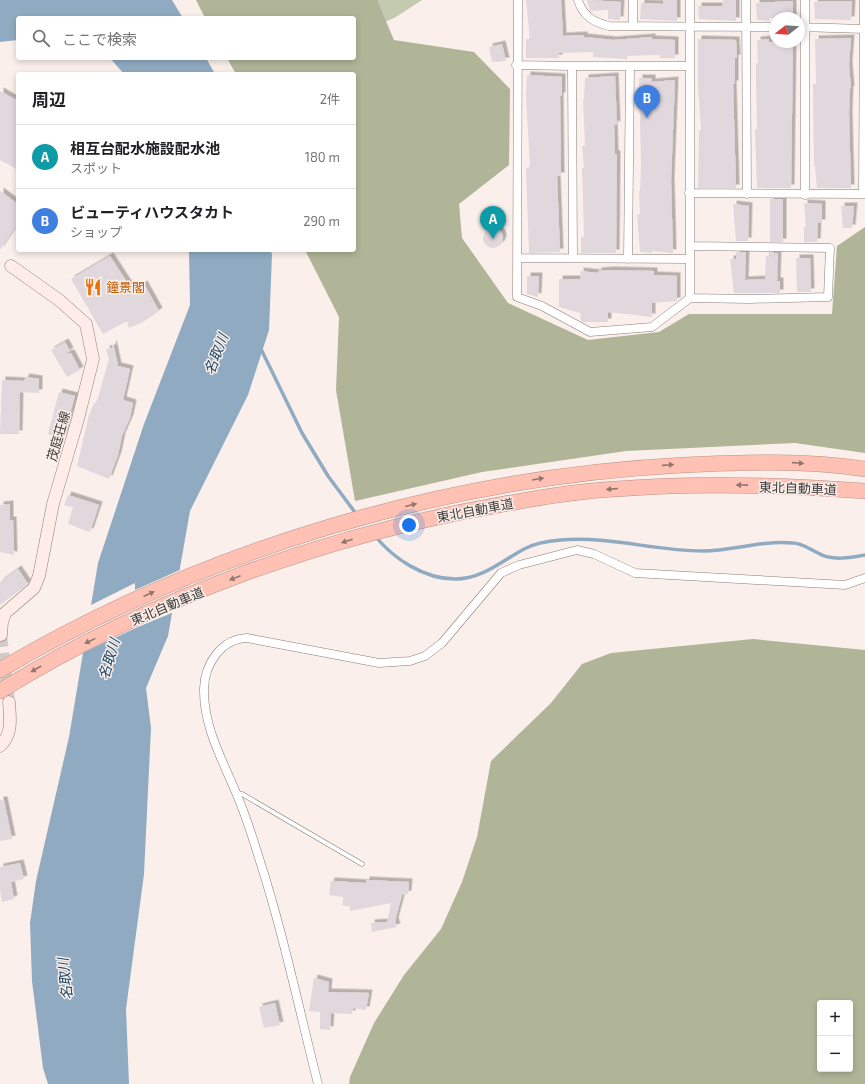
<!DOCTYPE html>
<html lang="ja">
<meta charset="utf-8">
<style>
body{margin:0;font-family:"Exo 2","Noto Sans JP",sans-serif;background:#f2f2f2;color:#202124}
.controls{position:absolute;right:12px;bottom:12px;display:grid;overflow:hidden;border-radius:4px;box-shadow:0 2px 6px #0003}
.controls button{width:36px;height:36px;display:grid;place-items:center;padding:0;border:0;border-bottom:1px solid #e0e0e0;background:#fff;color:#202124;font:20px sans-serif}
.compass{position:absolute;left:769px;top:12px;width:36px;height:36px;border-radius:50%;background:#fff;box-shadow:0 2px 6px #0003;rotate:253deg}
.you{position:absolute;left:409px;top:525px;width:14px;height:14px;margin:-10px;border:3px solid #fff;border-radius:50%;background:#1a73e8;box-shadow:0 0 0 6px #1a73e833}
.badge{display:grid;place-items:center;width:26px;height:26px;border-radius:50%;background:#4349be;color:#fff;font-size:13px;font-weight:700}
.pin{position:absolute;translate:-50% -33px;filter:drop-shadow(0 1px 2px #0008)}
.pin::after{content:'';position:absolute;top:21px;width:14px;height:12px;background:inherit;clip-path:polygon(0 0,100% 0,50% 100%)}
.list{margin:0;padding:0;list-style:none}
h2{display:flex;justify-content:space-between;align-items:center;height:52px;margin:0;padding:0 16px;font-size:17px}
h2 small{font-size:13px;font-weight:400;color:#757577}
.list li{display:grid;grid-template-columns:26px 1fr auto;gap:12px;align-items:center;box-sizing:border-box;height:64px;padding:0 16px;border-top:1px solid #e0e0e0}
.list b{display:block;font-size:15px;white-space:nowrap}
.list p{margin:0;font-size:13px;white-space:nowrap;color:#757577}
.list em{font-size:13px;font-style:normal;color:#757577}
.icon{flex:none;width:22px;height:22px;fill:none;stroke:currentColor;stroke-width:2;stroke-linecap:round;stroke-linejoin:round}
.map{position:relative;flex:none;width:865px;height:1084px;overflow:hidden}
.search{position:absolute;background:#fff;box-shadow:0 2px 6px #0003;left:16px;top:16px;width:340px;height:44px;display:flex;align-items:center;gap:10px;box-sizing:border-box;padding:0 14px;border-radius:4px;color:#757577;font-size:15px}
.panel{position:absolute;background:#fff;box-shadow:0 2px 6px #0003;left:16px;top:72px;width:340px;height:180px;border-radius:4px}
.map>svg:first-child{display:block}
</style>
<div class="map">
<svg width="865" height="1084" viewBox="0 0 865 1084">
<defs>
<filter id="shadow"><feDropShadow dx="3.5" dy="-3.5" stdDeviation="0" flood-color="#0004"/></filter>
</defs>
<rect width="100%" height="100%" fill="#faefea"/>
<!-- green -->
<path fill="#c4caaf" d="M346,0H422L396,17L361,33Z"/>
<!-- forest -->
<path fill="#afb596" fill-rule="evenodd" d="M196,0H377L394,40L474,52L510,89L509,165L459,204L462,238L508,303L588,340L659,332L689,314H832L837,246L865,227V453L795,443L626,451L482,472L355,501L336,390L339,317L305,250H354V74H236L227,58H354V18H205Z
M753,639L865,650V1084H349L350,1077L374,1023L404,975L441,929L462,882L477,837L491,761L551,703L582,664L611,653ZM820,1003H850V1069H820Z"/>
<!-- water -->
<path fill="#90abc1" d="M0,0H172L183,18H18V40L0,42Z
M110,58H206L215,74H124Z
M189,250H271L272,255L269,330L248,395L190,511L168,636L146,688L151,728L144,874L126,1009L129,1084H48L43,1068L32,981L30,923L36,881L69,737L98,563L144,424L190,305Z"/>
<!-- pier -->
<path fill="#faefea" d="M182,569L174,612L138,627L80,654L89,606L135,583V590Z"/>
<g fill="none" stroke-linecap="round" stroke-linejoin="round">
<!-- stream -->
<path stroke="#90abc1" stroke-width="3.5" d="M260,347L302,433L328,476L357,515
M375,536C394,559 424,579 455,579C482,579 502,561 524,549C535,543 548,541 561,540C609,536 655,551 703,551C733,551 762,540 793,543C802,543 809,549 818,553C831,561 850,558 865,555"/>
</g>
<!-- building -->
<path fill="#e1d8de" filter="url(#shadow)" d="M526,0H561L563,36L584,35V37L613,40L652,37V39L675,40V58H660V55L627,56L628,59L593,57V52L559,53V58H526V39H530Z
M587,0L621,2L620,20L608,19V10L590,11Z
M663,0H677V21L640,19L641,3L663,4Z
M723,0H736V21L699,19L698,6H722Z
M793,1V18H769V21L757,20L756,3Z
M829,1H852L851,20L815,19L814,2Z
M851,38L849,65L851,89H850L849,113L851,188H817L815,166H814L813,84H816L815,39Z
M698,39L736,40L737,58H735V84H733L736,188H698L699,130H701L698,87Z
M769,39V42H793L791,188H757L755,129H757L756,80V63H758L757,40Z
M502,44L506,61L492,62L489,47Z
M527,75L562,77V96H560L561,176H557L560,252L529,253L526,168L530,167L526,98Z
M615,76L617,125L614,124L615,154H617L616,253H581V237H584L582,168H584L582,146H585L583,99H584L585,78Z
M639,78H652V82L675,80L671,181L673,253L652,251V253L640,252L637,214H640L639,191H640L641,166Z
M0,91L18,101V170L0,160Z
M0,191L18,204V223L0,250Z
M770,199H783V242H770Z
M804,203L822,204V223H818L817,242H804V226L806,227Z
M733,204L749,206L748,241H736Z
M841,206H854L852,228H843Z
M483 238a10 10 0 1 1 20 0a10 10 0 1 1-20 0Z
M736,252H746L745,280L765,279L766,256L770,257V253H778L777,281H780V293H734L730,259H736Z
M110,256L132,290L144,284L159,311L143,322L129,328L127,321L103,334L71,279Z
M796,258H810L811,292H797Z
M611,270L654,271V275L677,276V301L652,303V317L608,312V322H583L581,321L580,313L559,307V279H581L580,271L598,273V271Z
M527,276H539L538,297L527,294Z
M65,342L70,351L65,354L71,353L80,370L67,377L51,350Z
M113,343L118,366L130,369L123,400L133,403L130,418L122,436L118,455L109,479L77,466L89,415L94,403L96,404L109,359L106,349L112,348Z
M26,377L39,379V393L20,392L19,434H0L2,380L24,381Z
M59,392L75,396L63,438L48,434Z
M68,495L99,505L90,532L68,524L73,507L64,505Z
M10,504V520H13L14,555L0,552V505Z
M18,569L28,584L0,605V582Z
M0,800H4L12,839L0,841Z
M20,863L24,879L11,882L14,899L2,902L0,890V867Z
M366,880L409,882L408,894L402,895L395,921L397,927L372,932L371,923L387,922L391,903L350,911V906H343V897L329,895L331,881L366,883Z
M314,978L329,982L328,992L369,993L366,1010L353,1008L352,1014L331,1013L330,1030L320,1029V1012L309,1011Z
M275,1003L280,1025L264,1028L259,1007Z"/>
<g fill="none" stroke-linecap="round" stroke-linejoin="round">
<!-- secondary-tunnel -->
<path stroke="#d4cac6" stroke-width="12" stroke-dasharray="12 6" stroke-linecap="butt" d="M1,635L9,702"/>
<!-- lane casing -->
<g stroke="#877e79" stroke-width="5">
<path id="lane" d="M236,793L242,794L362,864"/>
</g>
<!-- street casing -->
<g stroke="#877e79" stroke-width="9">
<path id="street" d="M518,0L517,297L542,306L590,332L652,327L690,298L749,299L828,297L830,248L690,246
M578,0C583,16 593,22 609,26L775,27
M633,0V25
M746,0L747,194
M799,27L865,29
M516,65L572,66
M630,66H690
M689,193L865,194
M863,194L864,0
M805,195V0
M517,258L690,259
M573,258L572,66H630L628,259
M690,298V0
M318,1084C299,1009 283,932 259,858C253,839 247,819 239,800C225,764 203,729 204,688C205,664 221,639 247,638L379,663L410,661L425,656L442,643L501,573L519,565L577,550L594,554L635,573L845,585L865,578"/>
</g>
<!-- secondary casing -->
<g stroke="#877e79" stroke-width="13">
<path id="secondary" d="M1,635L2,622L5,613L34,588L39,576L53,504L78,419L93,359L86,324L59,300L11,266
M0,746C13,734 10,718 9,702"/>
</g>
<!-- highway casing -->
<g stroke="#ba9188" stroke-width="16">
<path id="highway" d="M0,670C205,549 447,477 684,465C744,462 805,460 865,469
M0,691C149,599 326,535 499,505C537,498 576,491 616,489C699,482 782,485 865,491"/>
</g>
<!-- lane -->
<use href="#lane" stroke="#fff" stroke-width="4"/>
<!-- street -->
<use href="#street" stroke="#fff" stroke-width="8"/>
<!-- secondary -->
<use href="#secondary" stroke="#ffece8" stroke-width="12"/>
<!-- highway -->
<use href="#highway" stroke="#fec1b4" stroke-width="15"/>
</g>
<!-- one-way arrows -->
<defs><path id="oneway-solid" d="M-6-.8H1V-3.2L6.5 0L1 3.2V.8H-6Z"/></defs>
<g fill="#93766f">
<use href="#oneway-solid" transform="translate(798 463) rotate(4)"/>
<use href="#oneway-solid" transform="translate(668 465) rotate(-4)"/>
<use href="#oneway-solid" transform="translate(538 479) rotate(-10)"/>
<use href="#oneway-solid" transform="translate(742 485) rotate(-179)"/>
<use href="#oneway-solid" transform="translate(612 489) rotate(175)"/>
<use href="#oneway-solid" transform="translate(411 505) rotate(-14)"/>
<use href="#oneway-solid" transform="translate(347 541) rotate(163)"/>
<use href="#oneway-solid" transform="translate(235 578) rotate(159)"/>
<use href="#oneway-solid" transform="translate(149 594) rotate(-24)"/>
<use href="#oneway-solid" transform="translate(90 641) rotate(154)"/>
<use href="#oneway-solid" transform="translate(36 669) rotate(150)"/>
</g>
<!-- icons -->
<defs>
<g id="restaurant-bare" transform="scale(1.38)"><path d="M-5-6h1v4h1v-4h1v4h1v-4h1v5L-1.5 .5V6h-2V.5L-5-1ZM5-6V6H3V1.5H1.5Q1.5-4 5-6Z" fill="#e8710a" stroke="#faefea" stroke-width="2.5" paint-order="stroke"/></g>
</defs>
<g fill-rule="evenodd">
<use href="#restaurant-bare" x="93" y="287"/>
</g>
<g text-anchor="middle" stroke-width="3" stroke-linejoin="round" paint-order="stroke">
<!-- food labels -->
<g font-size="13" fill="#c56008" stroke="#faefea" text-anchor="start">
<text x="106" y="292">鐘景閣</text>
</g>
<!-- street labels -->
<g font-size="13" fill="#3c3836" stroke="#faefea">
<text transform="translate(58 436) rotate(-74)" y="5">茂庭荘線</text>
<text transform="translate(798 488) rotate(2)" y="5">東北自動車道</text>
<text transform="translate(475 510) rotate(-11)" y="5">東北自動車道</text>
<text transform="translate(167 606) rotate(-23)" y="5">東北自動車道</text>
</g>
<!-- water labels -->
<g font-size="14" font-style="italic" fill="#1b4667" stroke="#faefea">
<text transform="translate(216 354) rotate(-69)" y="5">名取川</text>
<text transform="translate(109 659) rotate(-73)" y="5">名取川</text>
<text transform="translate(65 979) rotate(-96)" y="5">名取川</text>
</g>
</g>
</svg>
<div class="controls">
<button>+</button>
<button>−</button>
</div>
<svg class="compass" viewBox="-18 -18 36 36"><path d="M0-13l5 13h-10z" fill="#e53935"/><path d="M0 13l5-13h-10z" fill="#757577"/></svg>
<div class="you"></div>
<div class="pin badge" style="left:493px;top:239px;background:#0f9aa8">A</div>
<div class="pin badge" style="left:647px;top:118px;background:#3f7fe0">B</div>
<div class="search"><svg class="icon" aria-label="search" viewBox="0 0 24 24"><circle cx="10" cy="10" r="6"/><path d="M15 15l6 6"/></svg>ここで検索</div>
<section class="panel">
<h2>周辺<small>2件</small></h2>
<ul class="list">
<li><span class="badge" style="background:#0f9aa8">A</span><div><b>相互台配水施設配水池</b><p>スポット</p></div><em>180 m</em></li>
<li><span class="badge" style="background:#3f7fe0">B</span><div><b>ビューティハウスタカト</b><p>ショップ</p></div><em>290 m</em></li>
</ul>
</section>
</div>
